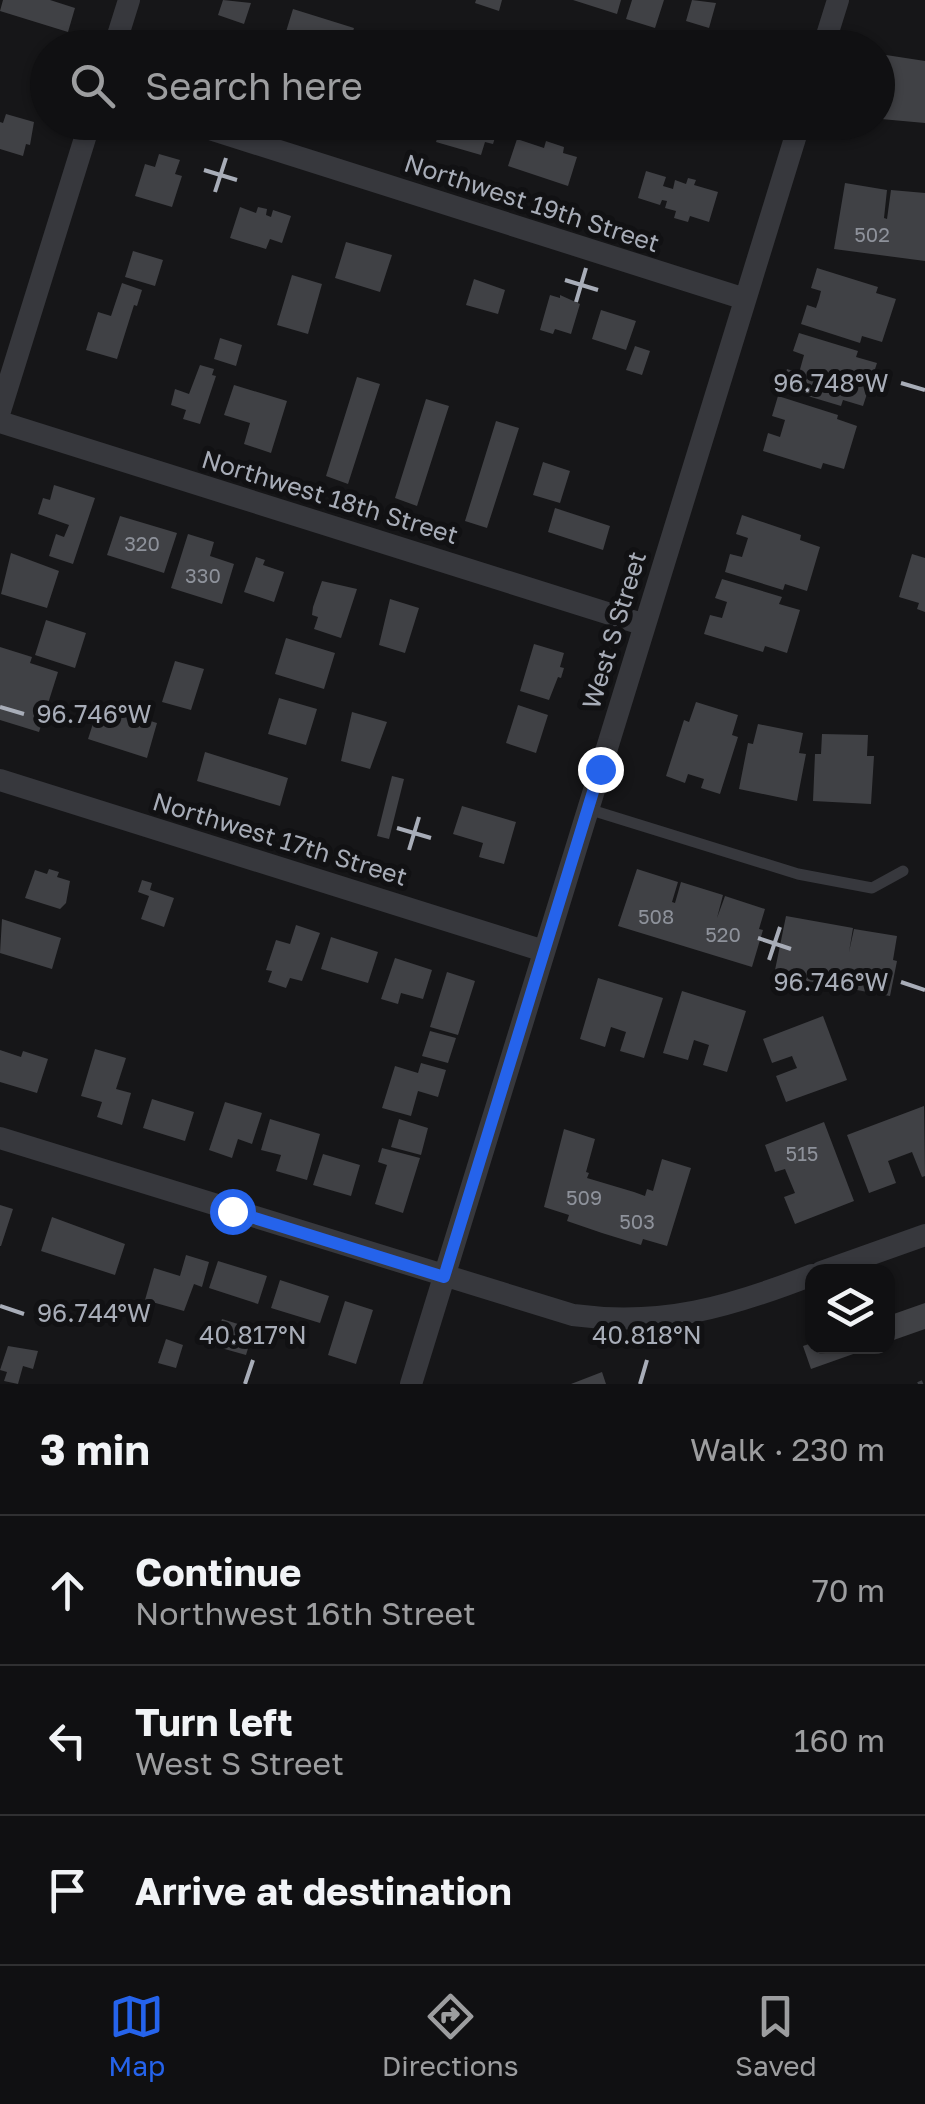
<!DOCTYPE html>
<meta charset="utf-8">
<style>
body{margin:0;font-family:"Golos Text",sans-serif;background:#1e1e20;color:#f1f3f6}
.controls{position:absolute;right:30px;bottom:30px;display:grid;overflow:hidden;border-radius:20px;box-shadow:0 2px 8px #0004}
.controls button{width:90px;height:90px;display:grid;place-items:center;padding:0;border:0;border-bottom:2px solid #303032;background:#101012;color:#f1f3f6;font:50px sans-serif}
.stop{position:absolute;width:30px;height:30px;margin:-22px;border:8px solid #2563eb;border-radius:50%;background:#fff}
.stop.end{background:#2563eb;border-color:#fff;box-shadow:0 2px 10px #0008}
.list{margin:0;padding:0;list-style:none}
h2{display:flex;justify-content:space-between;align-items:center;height:130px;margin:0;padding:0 40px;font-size:42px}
h2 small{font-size:32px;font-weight:400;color:#9c9d9f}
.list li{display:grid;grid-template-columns:65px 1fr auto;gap:30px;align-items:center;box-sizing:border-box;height:150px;padding:0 40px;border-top:2px solid #303032}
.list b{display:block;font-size:38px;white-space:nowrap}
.list p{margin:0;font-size:32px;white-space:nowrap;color:#9c9d9f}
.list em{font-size:32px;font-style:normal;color:#9c9d9f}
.icon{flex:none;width:55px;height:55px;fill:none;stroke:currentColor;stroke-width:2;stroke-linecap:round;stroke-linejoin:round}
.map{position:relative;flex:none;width:925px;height:1384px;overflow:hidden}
.search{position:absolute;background:#101012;box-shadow:0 2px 8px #0004;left:30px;right:30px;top:30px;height:110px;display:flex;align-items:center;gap:25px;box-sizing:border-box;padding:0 35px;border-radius:55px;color:#9c9d9f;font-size:38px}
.sheet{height:580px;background:#101012}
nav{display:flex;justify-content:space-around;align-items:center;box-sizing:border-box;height:140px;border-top:2px solid #303032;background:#101012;font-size:28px;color:#9c9d9f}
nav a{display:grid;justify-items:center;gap:5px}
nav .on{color:#2563eb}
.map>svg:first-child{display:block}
</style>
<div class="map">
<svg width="925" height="1384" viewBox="0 0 925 1384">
<rect width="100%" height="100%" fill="#161618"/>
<!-- building -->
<path fill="#404145" d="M3,0H50L75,8L68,32L0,11Z
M223,0L251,3L244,24L218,15Z
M476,0H502L499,11L475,3Z
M573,0H621L617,14Z
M632,0H664L655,28L626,19Z
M692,0L716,3L709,28L686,21Z
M293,9L354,28L348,48H281Z
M168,32L214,47V48H163Z
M372,33L414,47V48H368Z
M886,55L925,61V123L881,119Z
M6,114L34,122L30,145L26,144L23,156L0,149V122L3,123Z
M430,122H500L493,144L485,142L481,155L436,142L441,127Z
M517,139L544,148L546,141L564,147L563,153L577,157L568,186L508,166Z
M159,154L180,160L175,174L182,176L172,207L135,196L145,164L155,167Z
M646,171L666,177L663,186L673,189L675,180L686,184L688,178L696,180L694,185L718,192L709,222L690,216L688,222L674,218L676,211L665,208L667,201L662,200L660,205L638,198Z
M845,183L887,190L884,218L887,219L891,190L925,193V261L834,249Z
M240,207L256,213L258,207L267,209L266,215L271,217L273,210L291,216L282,243L270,239L266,249L230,238Z
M346,242L392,255L380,292L335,278Z
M133,251L163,260L155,286L125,277Z
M817,268L878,287L876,293L896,299L882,342L862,336L860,343L801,324L807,305L816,308L819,299L821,291L811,288Z
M292,275L322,284L308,334L277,325Z
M474,279L505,290L498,314L466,305Z
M122,283L142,290L137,306L134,305L117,359L86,350L98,312L111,316Z
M550,295L560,298V295L580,304L571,334L555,329L553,334L540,330Z
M601,310L636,321L626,350L592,339Z
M799,333L858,351L856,357L877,363L863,406L843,400L841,406L781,388L787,369L799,373L804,355L793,351Z
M220,338L242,345L236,366L214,359Z
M635,346L650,351L642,375L626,370Z
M200,365L214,369L212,375L216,376L200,424L183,419L186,410L171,405L175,389L189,394Z
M357,377L380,384L348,484L326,476Z
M234,385L287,401L271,453L244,444L250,423L224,415Z
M778,396L838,415L837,419L857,426L844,469L823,463L821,469L763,451L768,433L780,437L785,420L772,416Z
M426,399L449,406L417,506L395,498Z
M496,421L519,428L487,528L465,521Z
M543,462L570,471L560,503L533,495Z
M54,485L95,498L73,564L49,556L56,534L64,537L69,525L38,514L43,498L50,500Z
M555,508L610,526L603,550L548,532Z
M742,515L801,535L800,540L820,547L807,591L785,584L783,590L725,572L730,554L742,557L748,538L736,534Z
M120,516L177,533L164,573L107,555Z
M188,534L214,542L210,556L234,564L222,604L171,588Z
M11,553L59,571L47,608L1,594Z
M912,554L925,558V612L917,609L919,603L899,597Z
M256,557L265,560L263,565L284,572L274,602L244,592Z
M722,579L782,597L779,604L800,610L787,653L765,646L763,652L704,634L710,615L722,618L727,602L715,598Z
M322,581L357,589L341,638L314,629L318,617L312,615L313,607Z
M390,599L419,608L405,653L379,645Z
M46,620L86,633L75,668L35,655Z
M286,638L335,653L324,689L275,674Z
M534,644L564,653L560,667L564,668L561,678L558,677L549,700L520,691Z
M0,647L32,657L30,663L58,672L39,732L0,720Z
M175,661L204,669L191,710L162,702Z
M279,698L317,709L306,745L268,734Z
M696,702L738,715L732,735L738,737L720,794L701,788L704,779L688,774L685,783L666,776L684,720L689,722Z
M99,705L157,723L147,758L88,739Z
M518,705L548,715L536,753L506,743Z
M352,712L387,722L370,769L341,761Z
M758,724L803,733L799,753L806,754L797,801L739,789L748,743L753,744Z
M822,734L868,735L867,756H874L871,804L813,801L815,754H821Z
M205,752L288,778L280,806L197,781Z
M392,776L404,779L389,839L377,836Z
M462,806L516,822L504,864L479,857L483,843L453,834Z
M49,869L59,872L57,877L70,881L66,903L60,909L25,898L35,870L47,874Z
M637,869L678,882L672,902L675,903L681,882L723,895L717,918L725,896L765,909L759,929L763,930L752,967L618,926Z
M142,880L152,883L150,890L174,898L164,927L141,919L149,896L138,892Z
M786,916L853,928L849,952L854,929L897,936L893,960L897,961L890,996L774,975Z
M2,919L61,938L52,969L0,953Z
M296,925L320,933L302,981L290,978L286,988L268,982L272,971L266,970L276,940L290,944Z
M331,937L378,952L368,983L321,969Z
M395,958L432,970L423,999L401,993L398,1004L381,999Z
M447,972L475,981L458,1035L430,1027Z
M598,978L663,998L644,1058L620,1051L626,1032L611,1027L605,1047L580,1039Z
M682,991L746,1011L727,1072L703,1065L709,1045L694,1040L688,1060L663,1053Z
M823,1016L847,1080L786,1102L776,1076L797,1068L794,1061L792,1056L772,1063L763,1039Z
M430,1031L456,1038L448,1063L422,1056Z
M95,1049L126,1058L116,1089L131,1093L122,1125L97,1117L102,1102L81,1096Z
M0,1050L21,1057L23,1051L48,1059L37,1093L0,1082Z
M421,1063L446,1070L438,1097L418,1091L411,1116L382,1108L395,1066L418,1073Z
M152,1099L194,1112L185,1141L143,1128Z
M225,1102L262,1113L252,1144L238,1139L232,1158L209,1150Z
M924,1106L925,1176L922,1177L912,1152L888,1161L896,1183L869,1193L847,1135Z
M270,1119L320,1134L307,1180L276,1171L281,1155L261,1150Z
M399,1119L428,1128L421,1155L391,1147Z
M824,1122L854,1201L795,1224L784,1197L795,1193L785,1169L775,1172L765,1145Z
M564,1129L595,1139L586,1172L589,1173L587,1178L634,1192L645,1196L647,1189L653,1191L662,1159L691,1168L667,1246L643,1239L641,1245L602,1233L567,1221L569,1215L544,1207Z
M382,1148L420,1158L403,1213L375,1204L387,1165L378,1162Z
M323,1154L360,1165L351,1196L313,1185Z
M0,1205L13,1209L1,1246H0Z
M52,1217L125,1244L115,1275L41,1251Z
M186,1255L209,1262L202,1287L194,1284L184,1311L145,1300L154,1268L180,1276Z
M218,1261L267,1276L258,1304L209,1288Z
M280,1280L329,1296L320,1323L271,1308Z
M345,1301L373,1310L356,1364L328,1355Z
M925,1303V1329L888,1342V1316Z
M222,1319L254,1329L246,1355L214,1346Z
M166,1339L183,1345L176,1368L158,1363Z
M812,1343V1346L873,1347L811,1369L803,1346Z
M8,1346L38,1351L33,1369L23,1366L18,1384L4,1381L7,1372L0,1370Z
M602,1372L606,1384H571Z"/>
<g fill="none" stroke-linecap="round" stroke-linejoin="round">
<!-- path -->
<path stroke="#3d3f44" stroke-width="4" stroke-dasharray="5 8" stroke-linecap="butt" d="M918,1384L925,1381"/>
<!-- service -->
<path stroke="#37383d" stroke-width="11" d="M588,809L798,874L872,888L903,871"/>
<!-- minor -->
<path stroke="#37383d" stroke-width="22" d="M114,48L129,0
M823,48L838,0
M188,122L745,299
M0,411L90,122
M0,422L645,625
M0,780L544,951
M0,1138L573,1315C662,1327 730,1307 812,1275
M821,1272L925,1235
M411,1384L800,122"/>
</g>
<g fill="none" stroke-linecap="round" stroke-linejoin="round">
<!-- route -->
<path stroke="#2563eb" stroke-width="12" d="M232,1211L444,1277L600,769"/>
</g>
<!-- ticks -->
<path fill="none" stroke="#a8adb8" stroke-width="4" d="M204,170L237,180M215,192L226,158M565,280L598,290M576,302L586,268M901,383L925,390M0,707L24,714M397,828L431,838M409,850L419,817M758,938L791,949M769,960L780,927M901,982L925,990M0,1306L24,1314M245,1384L253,1360M640,1384L647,1360"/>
<g text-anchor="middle" stroke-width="10" stroke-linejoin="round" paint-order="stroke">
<!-- number labels -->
<g font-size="20" fill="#8e929b">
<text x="872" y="242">502</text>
<text x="142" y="551">320</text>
<text x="203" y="583">330</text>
<text x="656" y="924">508</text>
<text x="723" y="942">520</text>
<text x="802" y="1161">515</text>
<text x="584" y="1205">509</text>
<text x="637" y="1229">503</text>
</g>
<!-- street labels -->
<g font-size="25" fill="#a8adb8" stroke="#111113">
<text transform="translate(532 203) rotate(18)" y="9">Northwest 19th Street</text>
<text transform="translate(330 497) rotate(17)" y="9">Northwest 18th Street</text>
<text transform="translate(614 630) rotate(-73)" y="9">West S Street</text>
<text transform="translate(280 839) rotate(17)" y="9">Northwest 17th Street</text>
</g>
</g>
<g font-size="25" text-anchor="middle" fill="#a8adb8" stroke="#111113" stroke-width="10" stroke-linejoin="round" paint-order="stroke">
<text x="831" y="392">96.748°W</text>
<text x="94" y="723">96.746°W</text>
<text x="831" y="991">96.746°W</text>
<text x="94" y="1322">96.744°W</text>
<text x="253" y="1344">40.817°N</text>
<text x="647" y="1344">40.818°N</text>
</g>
</svg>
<div class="controls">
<button><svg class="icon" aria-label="layers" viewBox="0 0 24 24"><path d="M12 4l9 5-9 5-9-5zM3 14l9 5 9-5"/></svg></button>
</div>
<div class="stop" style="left:232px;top:1211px"></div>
<div class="stop end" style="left:600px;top:769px"></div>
<div class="search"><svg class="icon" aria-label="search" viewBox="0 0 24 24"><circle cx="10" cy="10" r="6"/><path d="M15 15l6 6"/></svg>Search here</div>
</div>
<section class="sheet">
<h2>3 min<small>Walk · 230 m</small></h2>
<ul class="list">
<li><svg class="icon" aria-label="ahead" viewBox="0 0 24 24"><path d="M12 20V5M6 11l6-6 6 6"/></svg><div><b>Continue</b><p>Northwest 16th Street</p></div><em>70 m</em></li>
<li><svg class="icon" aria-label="left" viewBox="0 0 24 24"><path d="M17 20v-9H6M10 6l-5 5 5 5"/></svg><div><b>Turn left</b><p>West S Street</p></div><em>160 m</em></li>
<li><svg class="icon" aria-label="arrive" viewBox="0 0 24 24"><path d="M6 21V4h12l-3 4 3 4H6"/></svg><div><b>Arrive at destination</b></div></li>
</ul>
</section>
<nav>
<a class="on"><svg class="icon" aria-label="map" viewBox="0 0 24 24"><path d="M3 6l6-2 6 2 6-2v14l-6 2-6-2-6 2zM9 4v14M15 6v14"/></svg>Map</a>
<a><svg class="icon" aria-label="directions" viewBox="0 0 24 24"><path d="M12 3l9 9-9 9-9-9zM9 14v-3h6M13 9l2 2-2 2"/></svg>Directions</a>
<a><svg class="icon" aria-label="saved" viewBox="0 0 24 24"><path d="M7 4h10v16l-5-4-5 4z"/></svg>Saved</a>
</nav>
